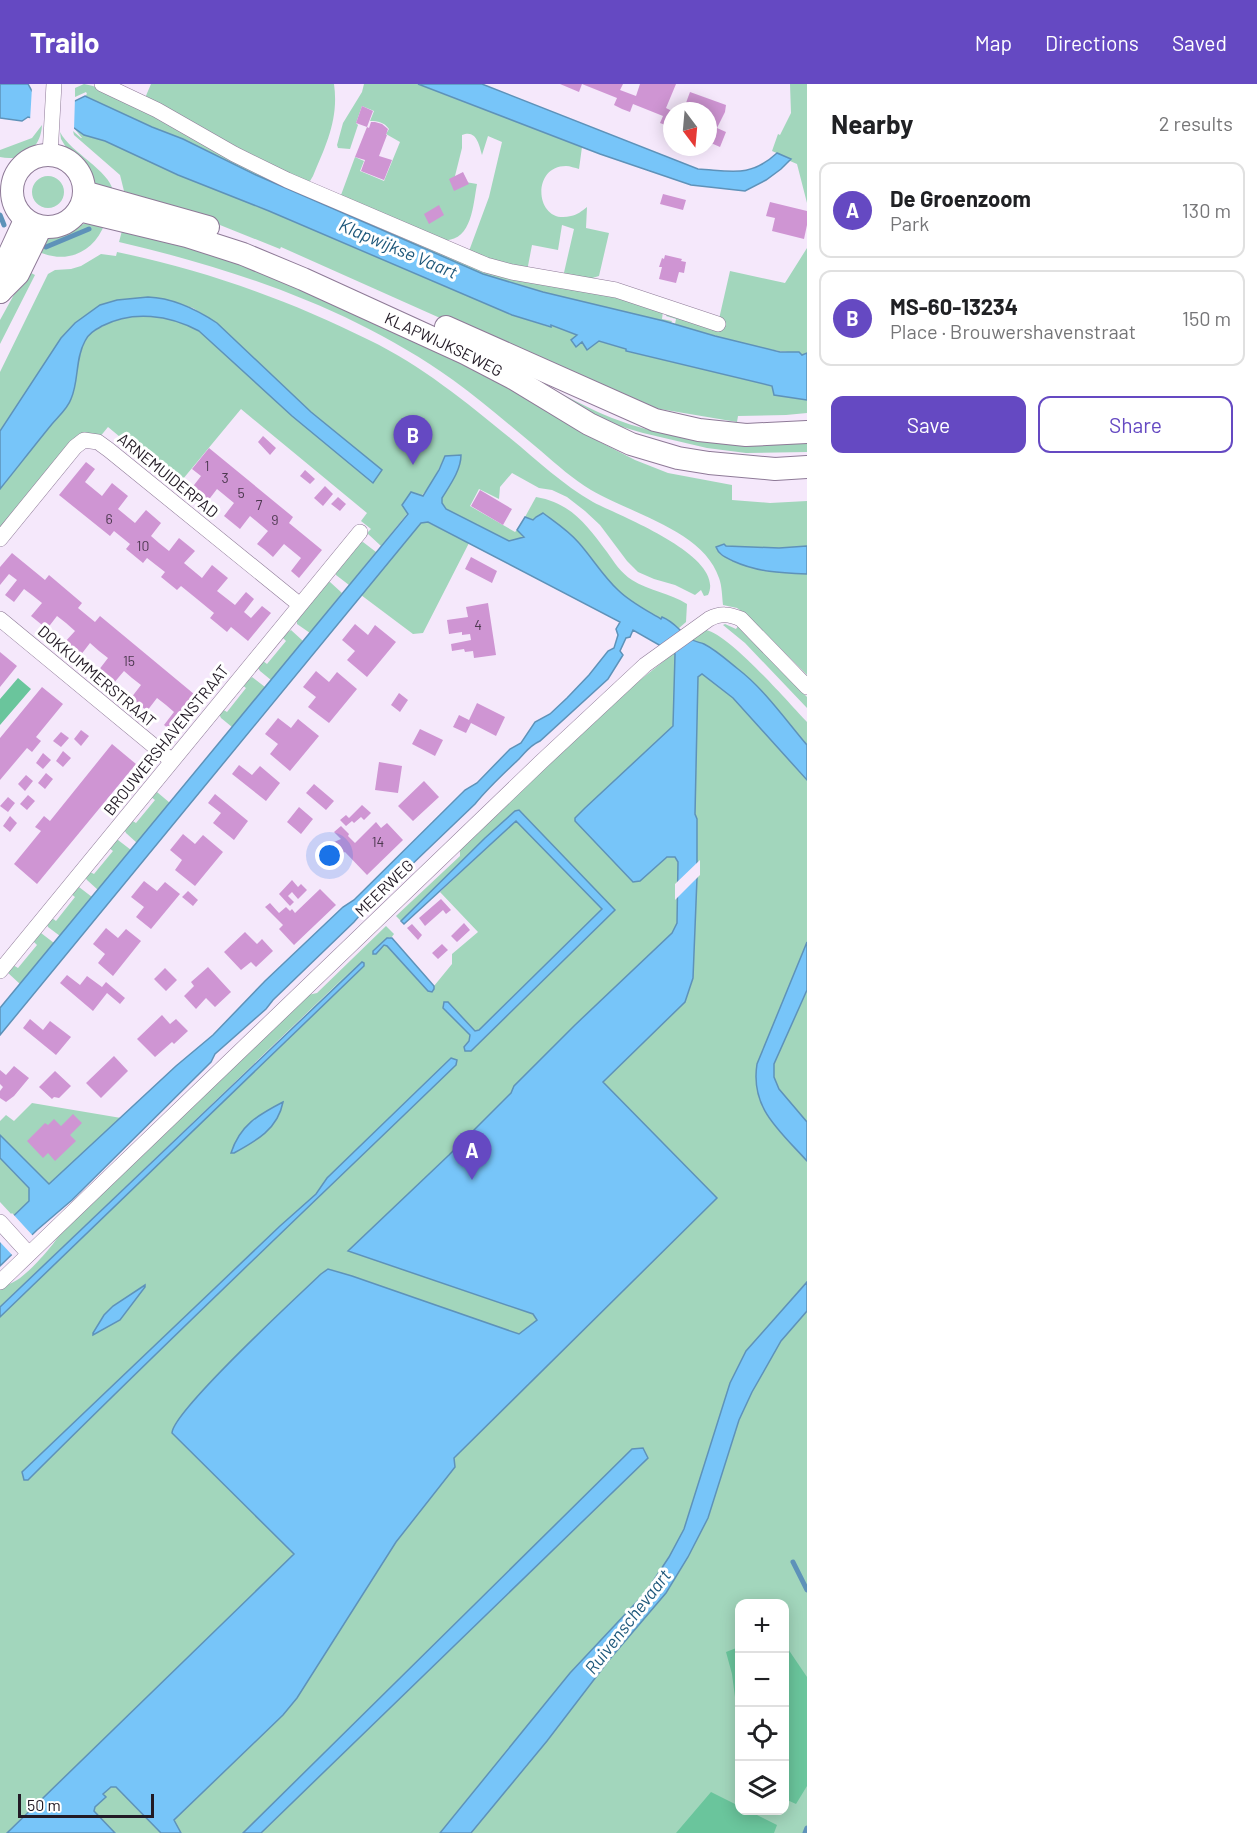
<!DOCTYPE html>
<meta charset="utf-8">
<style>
body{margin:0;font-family:Barlow,sans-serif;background:#f6f6f6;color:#202124}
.controls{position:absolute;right:18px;bottom:18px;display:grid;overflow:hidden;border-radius:12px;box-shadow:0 3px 15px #0003}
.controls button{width:54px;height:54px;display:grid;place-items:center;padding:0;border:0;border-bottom:2px solid #e0e0e0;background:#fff;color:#202124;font:30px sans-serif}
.compass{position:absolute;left:663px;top:18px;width:54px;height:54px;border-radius:50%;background:#fff;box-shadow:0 3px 15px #0003;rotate:164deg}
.scale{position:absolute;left:18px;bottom:15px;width:136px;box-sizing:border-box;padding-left:6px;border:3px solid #221a25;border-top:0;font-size:16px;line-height:21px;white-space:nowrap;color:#221a25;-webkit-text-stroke:4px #fff;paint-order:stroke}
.you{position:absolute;left:330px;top:772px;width:21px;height:21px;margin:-15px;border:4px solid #fff;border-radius:50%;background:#1a73e8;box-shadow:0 0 0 9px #1a73e833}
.badge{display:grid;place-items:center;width:39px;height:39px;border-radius:50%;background:#6549c2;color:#fff;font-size:20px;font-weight:700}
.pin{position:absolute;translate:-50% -50px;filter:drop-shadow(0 2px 3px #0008)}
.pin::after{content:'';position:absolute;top:32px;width:21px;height:18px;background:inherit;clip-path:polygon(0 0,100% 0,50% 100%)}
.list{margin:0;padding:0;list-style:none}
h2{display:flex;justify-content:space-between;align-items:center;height:78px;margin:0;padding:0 24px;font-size:26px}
h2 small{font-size:20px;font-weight:400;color:#757577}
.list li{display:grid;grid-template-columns:39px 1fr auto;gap:18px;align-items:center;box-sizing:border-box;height:96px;margin:0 12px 12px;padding:0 12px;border:2px solid #e0e0e0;border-radius:12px}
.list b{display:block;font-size:22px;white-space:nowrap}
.list p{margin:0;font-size:20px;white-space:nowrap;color:#757577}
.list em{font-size:20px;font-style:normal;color:#757577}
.actions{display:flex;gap:12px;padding:18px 24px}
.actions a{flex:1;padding:14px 0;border:2px solid #6549c2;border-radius:12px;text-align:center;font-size:21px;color:#6549c2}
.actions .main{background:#6549c2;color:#fff}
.icon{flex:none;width:33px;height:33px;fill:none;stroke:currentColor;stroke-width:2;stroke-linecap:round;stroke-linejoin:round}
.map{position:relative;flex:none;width:807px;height:1749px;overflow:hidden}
header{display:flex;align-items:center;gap:36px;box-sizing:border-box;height:84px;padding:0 30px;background:#6549c2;color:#fff}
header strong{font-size:28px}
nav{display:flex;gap:33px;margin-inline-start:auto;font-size:21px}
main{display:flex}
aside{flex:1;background:#fff}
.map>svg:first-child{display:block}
</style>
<header>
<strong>Trailo</strong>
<nav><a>Map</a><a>Directions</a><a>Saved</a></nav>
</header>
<main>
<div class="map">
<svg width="807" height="1749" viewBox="0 0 807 1749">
<rect width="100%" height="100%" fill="#f5e8fb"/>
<!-- green -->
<path fill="#a2d6bc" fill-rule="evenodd" d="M84,0L93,2L121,16L445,169L601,208L663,227L662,235L672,237L671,239L543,208L483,190L256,91L183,55L152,43L85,12L87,10L86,8L75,13V4Z
M151,0H334C339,35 326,61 313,92L310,97L303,98L145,14Z
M364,0H418L582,63L579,85C575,84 570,82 566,82C530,82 535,142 571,132C577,131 582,127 587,123L586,144L609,149L599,192L586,196L563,193L574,145L562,141L558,166L532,161L527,187L513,184L469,167L489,113L502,58L488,52L482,71C479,60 476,45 462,51V64L454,96L477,100C473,121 472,159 442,156L341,111L355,73L364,77L360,87L384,97L400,58L386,50L389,45C384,38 378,37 370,37L374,27L362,22L356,39L358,41L350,65L338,64L337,61L343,39L362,8Z
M790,0H807V119L797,80L790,77V75L772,67L778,50L780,51L791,29Z
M42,41C41,65 22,78 0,73V66L32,54Z
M74,44L84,51L105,57L178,91L269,127L512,231L550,243L551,241L587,254V265L599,257L626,265V267L772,302L775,311L807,316V329L786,331L738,332L737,338L654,324L505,263L281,163L280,165L210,137L131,115L132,110L124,107L120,91L74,51L73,47L81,54H82Z
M60,48C71,69 109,86 113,107L93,99L83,83L67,65L61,55Z
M32 108a16 16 0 1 1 32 0a16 16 0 1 1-32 0Z
M86,139H105C94,169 66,181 37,167L47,155Z
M123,143L214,165L450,268L598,357L635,376L668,389L732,401V416L770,419L807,417V462L779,464L716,463L721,471L764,487L807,490V591L748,532L737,524L723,521C722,512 722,502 719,494C704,447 630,429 591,406C573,395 557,381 541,367C512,343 483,318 453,296C355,226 236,185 119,158Z
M807,164V269L802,271C795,267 787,269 779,267C744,261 709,251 675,240L676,235L666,232L667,229L719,235L730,187L785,199Z
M117,168C204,186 289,216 369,256C421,281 466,318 510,354C537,376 563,401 593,418C617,431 727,472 708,511L704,512L701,506L695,511L675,501L654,495L638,488L627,477L600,441L585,427L567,413L552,406L539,404L512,389L500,403L499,415L479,405L470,422L515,448L517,446L524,453L509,457L446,425L442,419V414L457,388L445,372L432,399L381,462L367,449L371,445L361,437L367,429L241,325L178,401L108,343L99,354L88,352L0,446V405L71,316L79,271L86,254L89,250L108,239L124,234L135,232L157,233L172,236L180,238L199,247L382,387L311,328L217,239L193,224L158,214L117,216L100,222L75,239L61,254L0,347V288L48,190L55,186L71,185L81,182L101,170L116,172Z
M27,187L35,191L0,260V236Z
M510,280C543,299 577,320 612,334C675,358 740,364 807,358V368L746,369L707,364L643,349L609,339Z
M536,413C571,419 587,441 607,468C614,478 621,489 632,496C649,507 670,509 687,520L686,538L678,545C658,532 635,523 618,507C603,493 593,475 579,459C569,447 556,439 543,430L534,436L525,433Z
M425,437L469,459L423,549L413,550L361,511L421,439Z
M363,458L376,468L349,501L336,491V488L360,459Z
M330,498L342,509L310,549L297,540V536L326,499Z
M725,540L736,545L738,542L743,547L807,613V624L745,559L723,541Z
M291,546L303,557L271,596L260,587L258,584L263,577L267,580L286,557L282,553Z
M706,546C729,550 788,618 807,638V1749H0V1229L359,879L0,1223V1206C5,1201 11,1200 17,1196C30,1188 56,1159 63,1145L308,911L317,909L386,842L394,850L391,854L389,853L384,861L387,862L428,907H433L434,902L452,880V870L478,848L440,808L516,736L602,825L479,946L475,947L448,918L443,924L470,951L469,957L465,961L610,822L519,726L485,754L401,837L396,832L460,772V764L625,608L674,569L675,570L676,589L694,557L692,556ZM740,1520H784V1726H740Z
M252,593L265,603L232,643L221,634L219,630L222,625L227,628L246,604L242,601Z
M157,708L170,719L137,759L126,749L124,745L131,736L136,739L155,716L151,713Z
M115,756H118L131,766L98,806L87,796L85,793L90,788L94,790L113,767L109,764Z
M79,803L92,813L60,852L48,843L47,840L52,834L56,837L75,813L71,810Z
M41,849L54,859L20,900L7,888L13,881L18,884L37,861L33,857L39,850Z
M32,1019L121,1034L49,1100L0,1051V1037L6,1031L14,1037Z
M0,1074L29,1104V1117L13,1132L0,1118Z"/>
<!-- forest -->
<path fill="#6ac59c" d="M18,594L31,605L0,641V615Z
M784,1559L807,1593V1702L796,1720L785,1715Z
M739,1563H740L739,1623L736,1621L732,1590L726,1568Z
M711,1708L739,1722L740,1726L749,1727L777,1741L774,1749H676Z"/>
<!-- water -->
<path fill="#77c5f9" stroke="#5e92b9" stroke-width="1.5" d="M0,0H28L32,7L75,17L85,12L152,43L183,55L256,91L483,190L543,208L664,237L715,252L780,268H799L802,271L807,269V316L774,311L772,302L626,267V265L599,257L587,266L582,258L576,263L571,256L577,251L551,241V243L512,231L269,127L178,91L105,57L84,51L74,44L28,33L22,37L0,34Z
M418,0H482L698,85C732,87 750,94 777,69L791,75L781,85L766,96L745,107L691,101L600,70Z
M148,213C173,214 196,225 217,239L311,328L382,386L373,399L292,332L199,247C169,231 133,226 102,242C95,246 88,250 85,257C75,275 79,297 71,315C68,324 58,333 52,340C34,362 17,384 0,405V347L61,254L75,239L100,221L117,216Z
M461,371C461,386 450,401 442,414V419L446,425L509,457L524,453L517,446L525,433L533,436L536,433L543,429C555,438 569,447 579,459C593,475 603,492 618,506C630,518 646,526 661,535L662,533C675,538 680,548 691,555C695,558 699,558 704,560C716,566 728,577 738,585C764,605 785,635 807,661V696L733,614L702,590L698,593L695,730L697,735V794L693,894L685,918L603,998L717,1114L454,1374L455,1383L396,1458L297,1614L283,1631L174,1736L181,1749H161L116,1703H111L103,1710L106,1713L95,1723L94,1727L115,1749H7L294,1470L172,1349C172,1328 298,1212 321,1190L328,1185L352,1192L519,1250L537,1236L533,1230L348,1167L449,1071L511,1009L514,1002L575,941L672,849L677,839L678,778L675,773H667L640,797L633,798L575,737V734L585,724L673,642L675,570L633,546L630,553L626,554L620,567L623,571L608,595L540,657C529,662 527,667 519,675C503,690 488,704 475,720L380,811L372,817L354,838L273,916L266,925L215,970L211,978L72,1116L37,1146L0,1182V1145L29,1117V1104L0,1074V1051L49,1100L176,982L213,951L265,897L343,823L354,816L465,706L477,699L510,665L521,659L535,638L550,630L567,614L589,591L608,567L614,564L618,551L616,545L620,538L428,438L421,439L0,951V924L408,430L402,421L411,408L423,412L439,386L445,372Z
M724,460L726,462L779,464L807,462V490C781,489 757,488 733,477C725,473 719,471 716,463Z
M519,726L615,826L471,967H465L464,963L469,957L470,951L443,924L444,918H448L475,947L479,946L602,825L516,737L404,840L401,837L485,754L515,727Z
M387,854H392L434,902V905L432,908L428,907L387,862L384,861L376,870H373V867Z
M807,858V906L774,980V993L779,1005L807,1038V1077C779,1046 750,1024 757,980Z
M362,878L364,879V882L0,1233V1223Z
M451,974L457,976L456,981C313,1119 169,1255 28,1396H24L22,1388L280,1142L316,1110L327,1094Z
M283,1018C278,1045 256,1057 234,1069H231C240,1041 258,1031 283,1018Z
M807,1198V1227L781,1257L752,1308L739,1336L708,1434L688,1473L666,1509L609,1576L547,1657L471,1749H440L570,1589L646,1508L669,1473L684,1445L730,1299L746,1267Z
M145,1201V1203L120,1236L93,1251V1249L104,1231L113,1222Z
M643,1364L648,1374L261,1749H243L632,1365Z"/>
<!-- pier -->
<path fill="#f5e8fb" d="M32,3L75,13L74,46L30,37Z
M700,776V791L675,816V800Z
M12,1129L34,1153L14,1173L0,1158V1141Z"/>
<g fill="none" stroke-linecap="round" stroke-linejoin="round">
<!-- stream -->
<path stroke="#5e92b9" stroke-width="5" d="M0,131L4,141
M46,163L89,145
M793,1478L807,1506
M805,1749L807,1744"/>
</g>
<!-- building -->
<path fill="#cf95d3" d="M560,0H623L620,6L636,12L640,0H676L666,24L672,27V51L665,49L668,42L660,39L663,32L633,20L630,28L622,25L614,21L617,14L582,0L579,8Z
M690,8L726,21L725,28L717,44L726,48L720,63L711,59L714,52L708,50V27H674L675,24L683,27Z
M362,22L373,27L367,43L369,44L371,38H375L382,40L388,45L386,51H387L379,72L392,76L384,96L361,87L365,76L355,73L367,43L356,39Z
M463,88L469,100L454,107L449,95Z
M663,110L686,116L683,126L660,120Z
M770,118L807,127V141L804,155L772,147L775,134L766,132Z
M439,121L444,131L429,140L424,130Z
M665,171L682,175L681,177L686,178L684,189L679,188L676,199L659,195L662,183H659L662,174L664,175Z
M263,352L276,364L270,371L258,358Z
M209,364L293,433L289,439L322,466L299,494L291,487L301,474L284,460L273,473L265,466L257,460L268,447L250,432L240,445L224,432L234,419L217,405L207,418L191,405L201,392L192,385Z
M86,378L95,385L85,398L102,412L112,399L128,412L118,425L135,439L146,426L161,439L151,452L159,459L169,467L179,454L195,467L184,479L202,494L212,481L228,494L217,507L235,521L246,508L254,515L244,528L251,534L262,522L271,529L248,557L231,543L227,548L210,534L214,529L197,515L181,502L177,506L161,493L165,488L147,474L143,479L126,465L130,460L114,447L110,452L59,411Z
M305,386L315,395L310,400L300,392Z
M325,402L333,410L323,422L314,414Z
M480,406L512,425L503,441L471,422Z
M338,413L346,420L340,427L331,420Z
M12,469L45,496L49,491L82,519L78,524L95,538L100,532L200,615L173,648L164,641L174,628L166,621L157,614L147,627L131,614L141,601L132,594L124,587L113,600L98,587L108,574L99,567L90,559L80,572L64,559L75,547L66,539L57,532L47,545L31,532L42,519L32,511L24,505L14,518L5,511L17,496L9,490L0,501V483Z
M471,473L497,487L492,499L465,485Z
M488,519L496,571L474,574L473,567L465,568L464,565L452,567L451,560L471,556L470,550L462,551V548L449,550L447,536L468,533L466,523Z
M355,540L368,551L375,541L396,558L367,593L347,576L355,567L342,556Z
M0,568L17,582L0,603Z
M316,587L329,598L337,588L357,605L329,639L308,623L316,613L303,603Z
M42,603L63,620L36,653L41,657L32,668L27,664L0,696V654Z
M399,609L408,616L400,628L391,621Z
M477,619L505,633L496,652L471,639L466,649L453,643L459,631L469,636Z
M278,634L291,644L298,635L319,652L290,687L270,670L278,660L265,650Z
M420,645L443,656L435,672L412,660Z
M81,646L89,652L81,662L74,655Z
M61,648L69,654L61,663L53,657Z
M112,660L136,680L37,800L14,780L41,747L35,743L44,732L50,737Z
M63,667L71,674L63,683L56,677Z
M43,669L51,676L43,685L36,679Z
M379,678L402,682L398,709L375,706Z
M239,681L252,691L260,682L280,699L266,717L232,690Z
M46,689L53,695L45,705L38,699Z
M26,691L33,697L25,707L18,700Z
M424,697L439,713L413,737L398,722Z
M314,700L334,717L326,726L306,709Z
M215,710L248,737L234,756L213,739L221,729L208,719Z
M28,711L35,717L27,726L20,720Z
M8,713L15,719L8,728L0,722Z
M362,721L371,729L364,736L361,733L354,739L352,737L346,742L340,736L346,731L349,734Z
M299,723L313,735L301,750L287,738Z
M10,732L17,739L10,748L3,742Z
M376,738L381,744L387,739L403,756L367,791L345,768L338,771L334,758L341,755L334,748L341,742L349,750L348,752L355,759Z
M183,750L195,760L203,751L223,768L195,802L175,786L182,776L170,766Z
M292,796L298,803L301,800L307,806L298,815L292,808L288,812L294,818L290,822L279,810Z
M144,797L157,807L165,798L180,810L151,845L136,833L144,823L131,813Z
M320,805L336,821L294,861L279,845L283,841L265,823L270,819L279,829L286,823L290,827L292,825L295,829Z
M188,807L198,816L193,822L182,813Z
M441,815L451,826L446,830L443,826L425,842L419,834Z
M464,839L470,846L457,858L451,852Z
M412,840L422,851L418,856L407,844Z
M106,844L118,854L126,845L141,857L113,892L98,879L105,870L93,860Z
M245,848L257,860L262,855L273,867L256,883L251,878L241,886L224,868Z
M442,860L448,866L438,875L432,869Z
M208,883L231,908L215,923L206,914L196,925L184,912L194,902L191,898Z
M165,884L177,896L166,907L154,895Z
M67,891L80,901L87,892L102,903L106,898L125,914L120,920L107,909L93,927L60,899Z
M162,931L170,940L176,935L188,947L174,960L172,958L155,973L137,955Z
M30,935L43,946L50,937L71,953L56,971L23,944Z
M114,972L128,987L101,1014L86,999Z
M14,982L29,994L14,1012L6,1018L0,1014V1007L3,1003L0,1000V986L6,991Z
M55,987L71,1002L59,1014L54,1013L52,1015L39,1003Z
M73,1030L82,1039L70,1051L76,1057L55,1077L48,1069L43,1074L27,1057L45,1039L48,1041L54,1035L61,1042Z"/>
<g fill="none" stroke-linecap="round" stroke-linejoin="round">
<!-- street casing -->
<g stroke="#8e7a97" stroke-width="16">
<path id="street" d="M102,0L157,26L234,70L287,96L486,181L512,188L616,206L718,240
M50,71L54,0
M0,455L75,363L84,356L98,358L109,366L300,521
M0,535L172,677
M0,887L360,448
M0,1138L29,1170
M0,1198L540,679L645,581L709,535C721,529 729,530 741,535L807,603"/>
</g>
<!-- secondary casing -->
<g stroke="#8e7a97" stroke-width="24">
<g id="secondary">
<circle cx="48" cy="107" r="36"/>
<path d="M84,108L208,143"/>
<path id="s1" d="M79,126L187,152L243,170L303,195L465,269L513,294L589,340L631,360L678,374L709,379L775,385L807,383"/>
<path d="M0,208L18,190L41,143"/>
<path d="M0,208L8,173L25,136"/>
<path d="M446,243L655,336L699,346L746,351L807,348"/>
</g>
</g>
<!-- street -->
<use href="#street" stroke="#fff" stroke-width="15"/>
<!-- secondary -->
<use href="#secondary" stroke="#fff" stroke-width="22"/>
</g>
<g text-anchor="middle" stroke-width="6" stroke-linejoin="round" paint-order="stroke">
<!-- number labels -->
<g font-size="14" fill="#4d3950">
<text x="207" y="387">1</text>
<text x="225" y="399">3</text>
<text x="241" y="414">5</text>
<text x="259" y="426">7</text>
<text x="109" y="440">6</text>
<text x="275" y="441">9</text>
<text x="143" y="467">10</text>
<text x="478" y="546">4</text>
<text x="129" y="582">15</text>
<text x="378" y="763">14</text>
</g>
<!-- street labels -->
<g font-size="16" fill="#221a25" stroke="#fff">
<text dy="6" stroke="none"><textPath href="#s1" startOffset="390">KLAPWIJKSEWEG</textPath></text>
<text transform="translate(168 391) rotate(39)" y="6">ARNEMUIDERPAD</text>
<text transform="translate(97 592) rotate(40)" y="6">DOKKUMMERSTRAAT</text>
<text transform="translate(166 656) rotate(-51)" y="6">BROUWERSHAVENSTRAAT</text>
<text transform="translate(384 804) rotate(-44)" y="6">MEERWEG</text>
</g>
<!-- water labels -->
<g font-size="18" font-style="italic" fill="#1e587b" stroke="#fff">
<text transform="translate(398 165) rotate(23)" y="6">Klapwijkse Vaart</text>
<text transform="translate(628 1538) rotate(-52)" y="6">Ruivenschevaart</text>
</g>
</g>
</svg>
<div class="controls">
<button>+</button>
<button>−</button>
<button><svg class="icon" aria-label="locate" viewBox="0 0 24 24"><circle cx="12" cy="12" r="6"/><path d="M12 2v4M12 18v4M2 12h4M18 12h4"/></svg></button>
<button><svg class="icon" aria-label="layers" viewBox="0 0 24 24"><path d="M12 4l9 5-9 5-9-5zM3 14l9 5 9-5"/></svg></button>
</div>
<svg class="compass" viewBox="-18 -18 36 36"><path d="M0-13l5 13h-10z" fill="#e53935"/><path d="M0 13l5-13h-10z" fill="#757577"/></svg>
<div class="scale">50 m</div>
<div class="you"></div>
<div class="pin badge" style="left:472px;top:1096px">A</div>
<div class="pin badge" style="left:413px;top:381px">B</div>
</div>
<aside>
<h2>Nearby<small>2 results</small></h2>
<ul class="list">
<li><span class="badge">A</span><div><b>De Groenzoom</b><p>Park</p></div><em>130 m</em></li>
<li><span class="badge">B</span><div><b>MS-60-13234</b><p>Place · Brouwershavenstraat</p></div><em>150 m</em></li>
</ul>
<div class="actions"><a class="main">Save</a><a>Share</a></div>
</aside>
</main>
